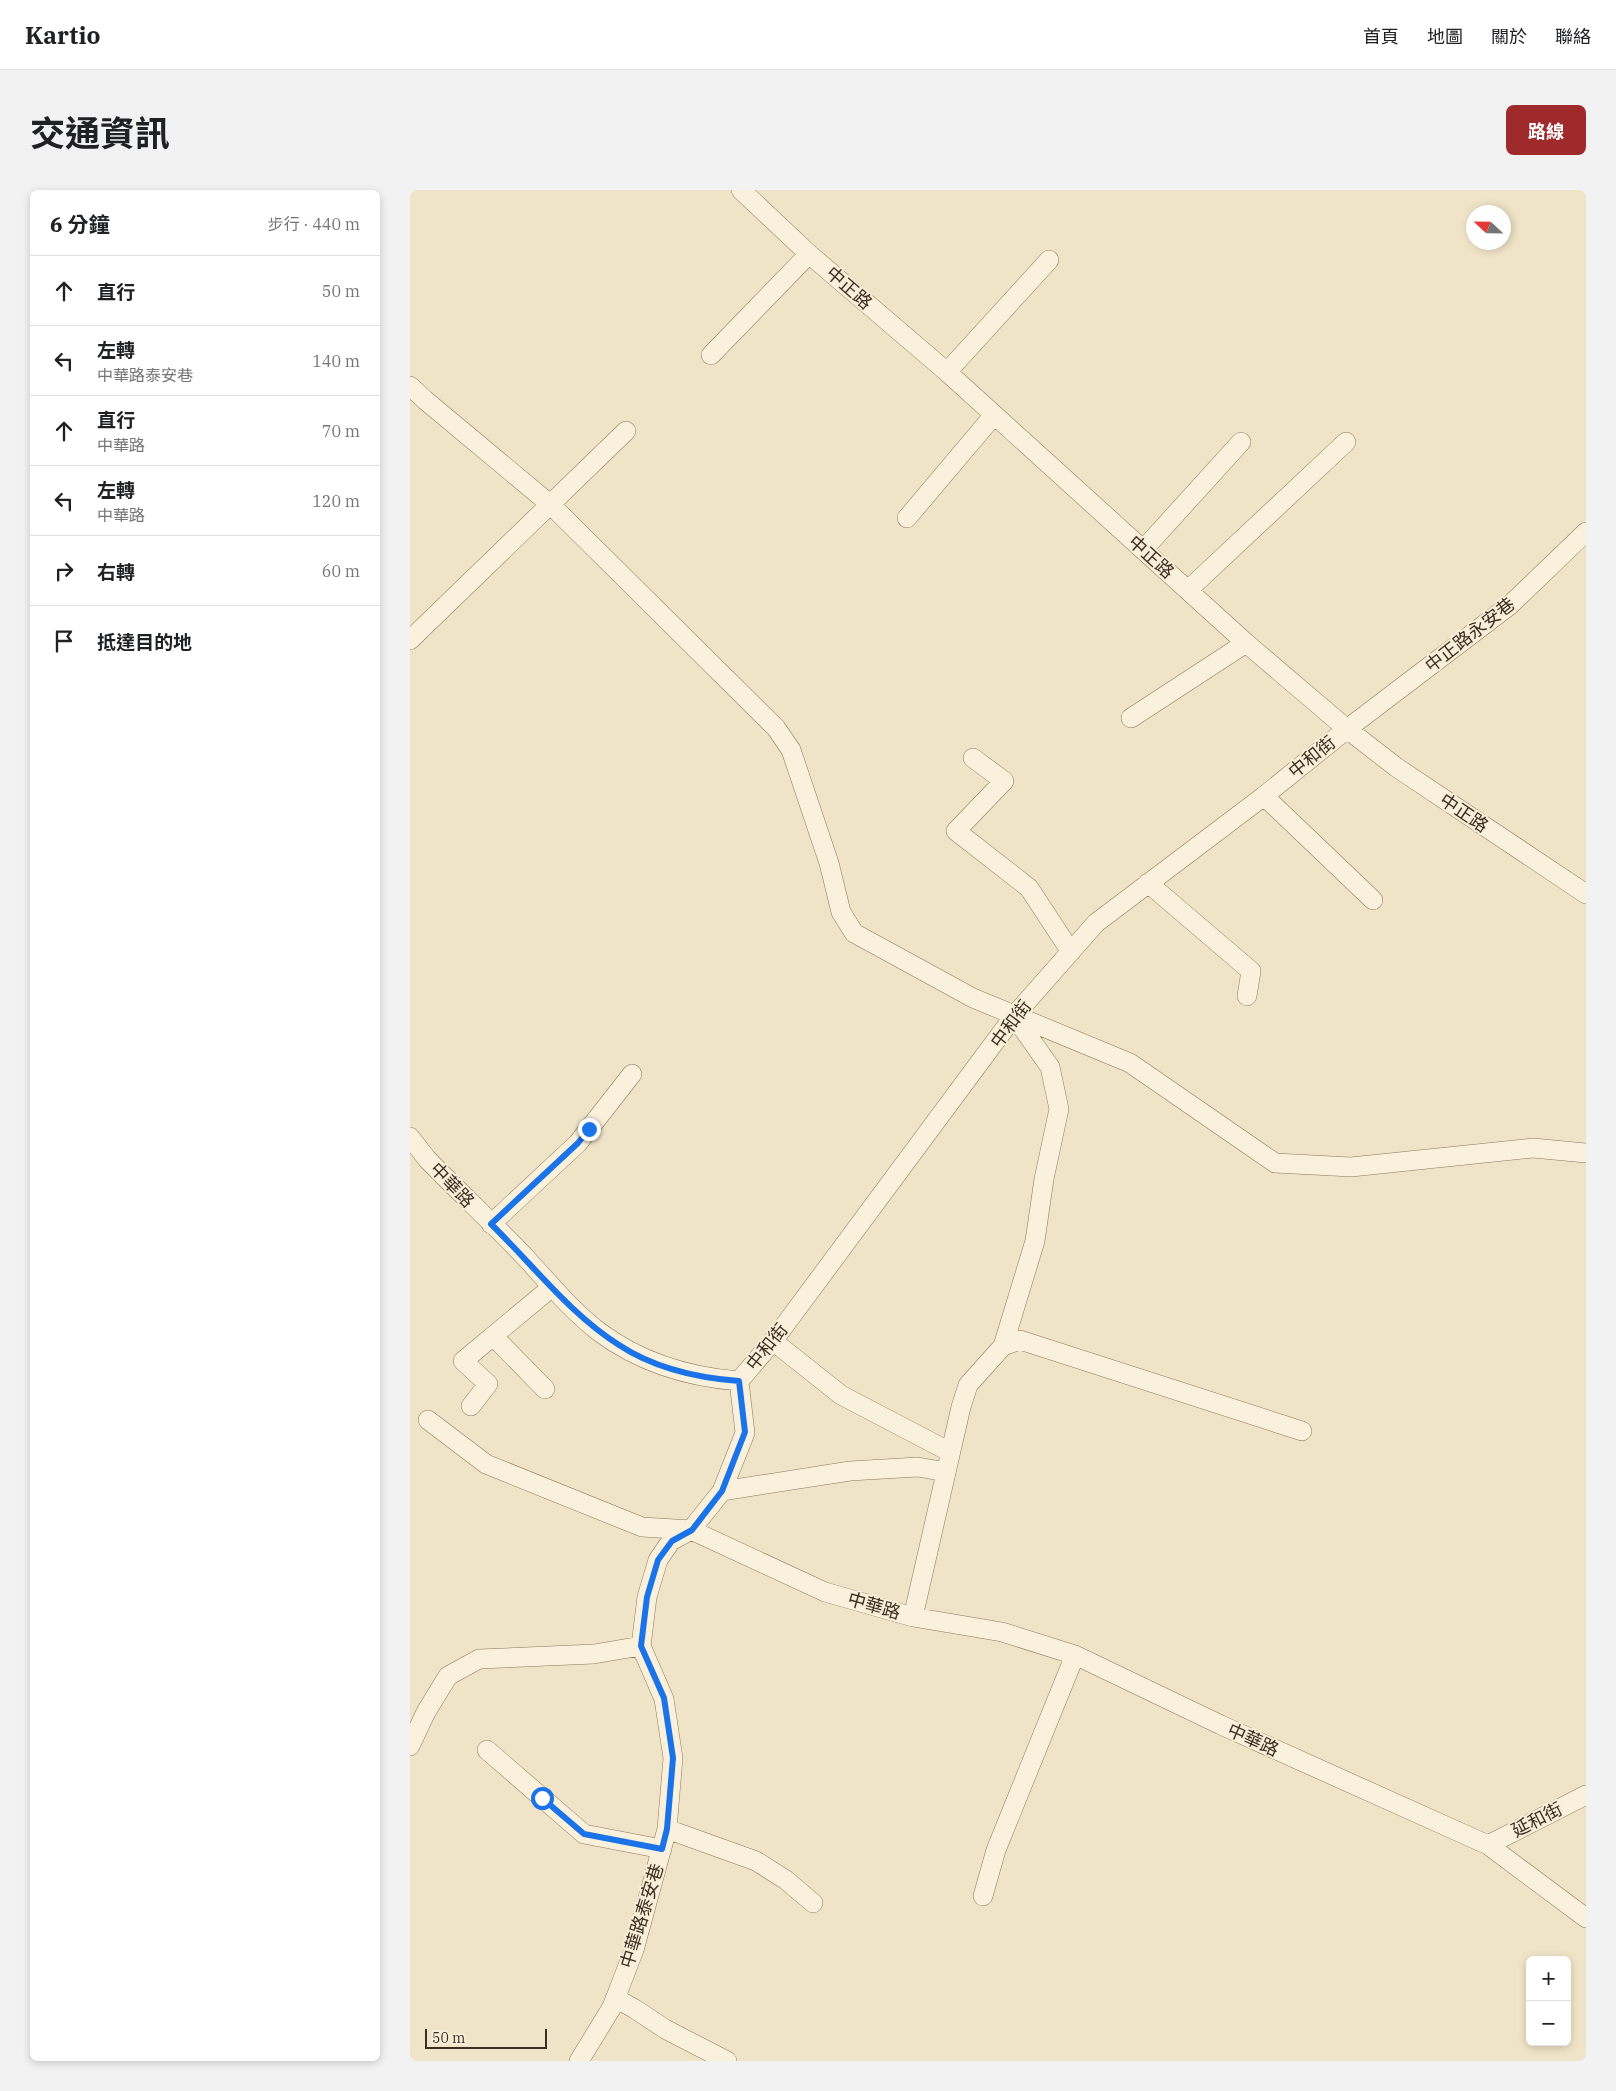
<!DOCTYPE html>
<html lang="zh-TW">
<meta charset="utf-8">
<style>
body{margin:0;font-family:"IBM Plex Serif","Noto Sans TC",serif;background:#f2f2f2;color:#202124}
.controls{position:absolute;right:15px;bottom:15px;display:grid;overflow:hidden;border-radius:8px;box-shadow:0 2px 8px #0003}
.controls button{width:45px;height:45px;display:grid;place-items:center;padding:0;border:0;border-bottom:1px solid #e0e0e0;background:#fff;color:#202124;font:25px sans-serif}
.compass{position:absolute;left:1056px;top:15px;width:45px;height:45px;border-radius:50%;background:#fff;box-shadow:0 2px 8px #0003;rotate:292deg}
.scale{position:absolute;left:15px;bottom:12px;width:122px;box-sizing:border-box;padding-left:5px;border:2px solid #3d2e20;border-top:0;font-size:14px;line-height:18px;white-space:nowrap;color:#3d2e20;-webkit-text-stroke:4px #f7eed8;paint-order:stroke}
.stop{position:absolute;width:15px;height:15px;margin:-11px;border:4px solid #1a73e8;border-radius:50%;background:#fff}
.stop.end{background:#1a73e8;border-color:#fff;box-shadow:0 1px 5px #0008}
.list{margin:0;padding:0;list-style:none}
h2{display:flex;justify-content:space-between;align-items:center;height:65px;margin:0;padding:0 20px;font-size:21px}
h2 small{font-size:16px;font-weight:400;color:#757577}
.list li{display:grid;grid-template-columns:32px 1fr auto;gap:15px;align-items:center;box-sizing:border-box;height:70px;padding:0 20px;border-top:1px solid #e0e0e0}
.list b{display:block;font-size:19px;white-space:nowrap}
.list p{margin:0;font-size:16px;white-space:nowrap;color:#757577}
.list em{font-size:16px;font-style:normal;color:#757577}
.icon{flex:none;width:28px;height:28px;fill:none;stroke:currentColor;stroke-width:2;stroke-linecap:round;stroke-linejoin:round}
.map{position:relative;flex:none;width:1176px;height:1871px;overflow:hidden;border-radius:8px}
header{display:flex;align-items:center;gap:30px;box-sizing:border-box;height:70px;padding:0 25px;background:#fff;border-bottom:1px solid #e0e0e0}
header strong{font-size:24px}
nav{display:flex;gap:28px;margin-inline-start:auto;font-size:18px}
.intro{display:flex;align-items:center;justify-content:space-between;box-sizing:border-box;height:120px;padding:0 30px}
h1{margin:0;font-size:35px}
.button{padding:12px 22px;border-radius:8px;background:#9e2a2b;color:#fff;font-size:18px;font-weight:700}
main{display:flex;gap:30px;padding:0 30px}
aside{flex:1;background:#fff;border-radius:8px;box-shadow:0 2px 8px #0003}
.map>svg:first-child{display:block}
</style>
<header>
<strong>Kartio</strong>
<nav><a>首頁</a><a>地圖</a><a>關於</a><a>聯絡</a></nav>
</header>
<div class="intro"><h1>交通資訊</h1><a class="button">路線</a></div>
<main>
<aside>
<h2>6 分鐘<small>步行 · 440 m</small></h2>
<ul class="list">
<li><svg class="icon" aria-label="ahead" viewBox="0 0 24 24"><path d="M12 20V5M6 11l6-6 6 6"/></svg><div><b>直行</b></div><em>50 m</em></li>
<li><svg class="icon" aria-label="left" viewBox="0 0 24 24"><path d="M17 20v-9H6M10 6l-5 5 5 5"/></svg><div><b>左轉</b><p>中華路泰安巷</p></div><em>140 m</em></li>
<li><svg class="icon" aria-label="ahead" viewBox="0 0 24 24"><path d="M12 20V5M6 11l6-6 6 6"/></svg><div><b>直行</b><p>中華路</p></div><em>70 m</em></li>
<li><svg class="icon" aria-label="left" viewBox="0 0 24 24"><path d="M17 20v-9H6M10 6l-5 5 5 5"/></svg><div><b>左轉</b><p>中華路</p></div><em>120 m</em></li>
<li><svg class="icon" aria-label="right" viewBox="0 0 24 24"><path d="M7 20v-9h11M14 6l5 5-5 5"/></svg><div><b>右轉</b></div><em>60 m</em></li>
<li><svg class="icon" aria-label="arrive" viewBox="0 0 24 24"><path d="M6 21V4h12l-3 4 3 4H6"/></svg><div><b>抵達目的地</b></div></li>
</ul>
</aside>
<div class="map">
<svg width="1176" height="1871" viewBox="0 0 1176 1871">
<rect width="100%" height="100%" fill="#f0e4c8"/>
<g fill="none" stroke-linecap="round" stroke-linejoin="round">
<!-- minor casing -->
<g stroke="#8d765c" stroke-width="20">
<path id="minor" d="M331,0L399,64L537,182L836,453L937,539L986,577L1176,704
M301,165L399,64
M537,182L639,70
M0,196L15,210L141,315L366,538L381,560L419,673L431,722L444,743L563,808L720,873L865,973L941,977L1123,958L1176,963
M497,328L584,225
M733,360L831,252
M778,400L936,252
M0,450L216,241
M721,528L836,453
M563,568L594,591L546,641L619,698L661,762
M854,606L963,710
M738,693L841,781L837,806
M0,947L17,969C49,1002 84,1034 116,1068C139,1093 161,1120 188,1141C229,1172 278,1187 329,1191L335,1243L312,1301L281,1340L261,1351L248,1370L237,1407L231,1456L184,1464L69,1469L38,1486L16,1522L0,1556
M81,1034L168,953L222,884
M83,1146L135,1199
M363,1151L431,1205L540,1262
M593,1156L625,1051L634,989L649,919L640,877L604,826
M329,1191L363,1151L604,826L686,733L854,606L937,539L1100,415L1176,342
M61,1216L78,1194L53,1171L142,1097
M18,1230L76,1274L232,1337L281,1340L415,1402L503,1427L592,1442L665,1465L811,1535L1078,1655L1176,1728
M312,1301L440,1281L508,1277L536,1282
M503,1427L551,1217L558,1195L593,1156L610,1150L892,1241
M77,1560L174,1644L252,1659
M257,1639L346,1671L376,1690L403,1713
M1078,1655L1176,1605
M573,1706L586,1660L665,1465
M205,1808L225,1819L255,1839L317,1871
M169,1871L202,1817L224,1760L257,1639L263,1568L254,1509L231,1456"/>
</g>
<!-- minor -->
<use href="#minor" stroke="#faf1dc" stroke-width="19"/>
</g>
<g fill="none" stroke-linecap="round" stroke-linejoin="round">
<!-- route -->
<path stroke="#1a73e8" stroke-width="6" d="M132,1608L174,1644L252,1659L257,1639L263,1568L254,1508L231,1456L237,1407L248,1370L262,1351L282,1340L312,1301L335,1242L329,1191C288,1188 244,1178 209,1155C160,1124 123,1075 81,1034L168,953L179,939"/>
</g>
<g text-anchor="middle" stroke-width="4" stroke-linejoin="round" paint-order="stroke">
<!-- street labels -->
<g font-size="18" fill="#3d2e20" stroke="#f7eed8">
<text transform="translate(439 98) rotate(41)" y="6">中正路</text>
<text transform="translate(741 367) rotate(42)" y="6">中正路</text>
<text transform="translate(1060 445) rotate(-38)" y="6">中正路永安巷</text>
<text transform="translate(902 567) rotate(-39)" y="6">中和街</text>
<text transform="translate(1054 623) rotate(34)" y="6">中正路</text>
<text transform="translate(601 834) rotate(-53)" y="6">中和街</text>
<text transform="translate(42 995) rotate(46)" y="6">中華路</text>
<text transform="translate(357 1157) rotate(-51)" y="6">中和街</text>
<text transform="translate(464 1416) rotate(16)" y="6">中華路</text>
<text transform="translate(843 1550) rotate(24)" y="6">中華路</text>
<text transform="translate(1127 1630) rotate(-27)" y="6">延和街</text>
<text transform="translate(232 1726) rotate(-73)" y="6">中華路泰安巷</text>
</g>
</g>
</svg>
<div class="controls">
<button>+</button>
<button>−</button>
</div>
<svg class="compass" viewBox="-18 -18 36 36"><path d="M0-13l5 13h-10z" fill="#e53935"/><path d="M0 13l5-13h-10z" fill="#757577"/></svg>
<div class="scale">50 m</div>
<div class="stop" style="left:132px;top:1608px"></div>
<div class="stop end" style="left:179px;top:939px"></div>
</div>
</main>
